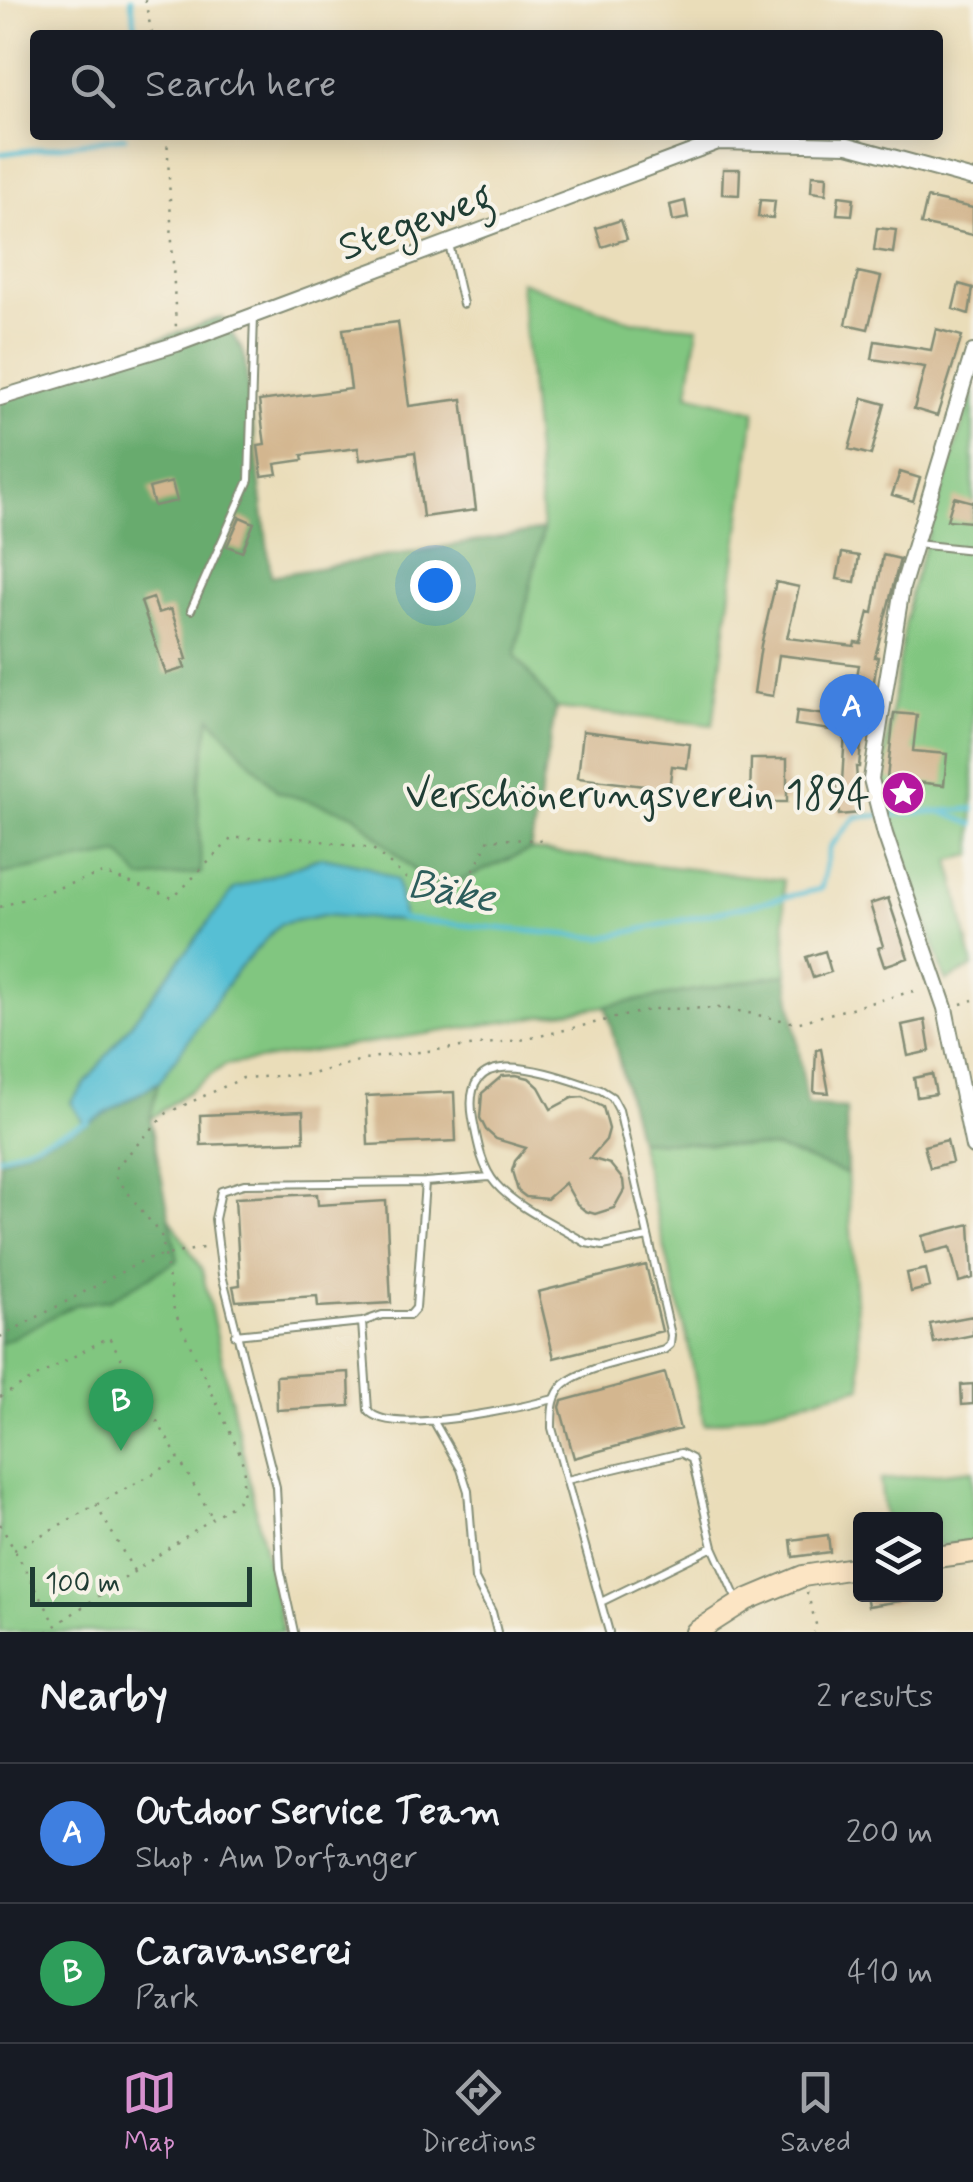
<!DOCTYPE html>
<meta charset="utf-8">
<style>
body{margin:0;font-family:Mynerve,sans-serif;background:#20242c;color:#f1f3f6}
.controls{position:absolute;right:30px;bottom:30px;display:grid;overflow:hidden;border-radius:10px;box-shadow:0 5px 25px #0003}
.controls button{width:90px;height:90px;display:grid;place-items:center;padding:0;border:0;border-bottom:2px solid #363941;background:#171b24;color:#f1f3f6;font:50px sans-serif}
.scale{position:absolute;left:30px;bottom:25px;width:222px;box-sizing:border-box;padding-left:10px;border:5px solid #1f3d34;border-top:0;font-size:28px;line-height:35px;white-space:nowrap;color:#1f3d34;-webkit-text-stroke:8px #f7f3e8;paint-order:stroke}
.you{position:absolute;left:435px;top:585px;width:35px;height:35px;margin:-25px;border:8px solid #fff;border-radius:50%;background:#1a73e8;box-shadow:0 0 0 15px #1a73e833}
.badge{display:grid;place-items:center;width:65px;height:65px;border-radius:50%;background:#d690ce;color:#fff;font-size:32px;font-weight:700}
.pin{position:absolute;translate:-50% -82px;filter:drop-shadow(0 2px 5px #0008)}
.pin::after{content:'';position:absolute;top:52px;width:35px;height:30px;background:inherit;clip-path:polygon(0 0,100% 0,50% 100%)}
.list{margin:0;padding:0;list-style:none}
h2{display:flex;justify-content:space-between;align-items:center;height:130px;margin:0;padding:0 40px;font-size:42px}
h2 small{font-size:32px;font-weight:400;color:#9ea1a6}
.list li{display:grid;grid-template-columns:65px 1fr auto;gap:30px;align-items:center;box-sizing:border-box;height:140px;padding:0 40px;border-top:2px solid #363941}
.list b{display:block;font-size:38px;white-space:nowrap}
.list p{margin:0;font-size:32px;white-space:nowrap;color:#9ea1a6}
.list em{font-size:32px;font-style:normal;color:#9ea1a6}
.icon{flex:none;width:55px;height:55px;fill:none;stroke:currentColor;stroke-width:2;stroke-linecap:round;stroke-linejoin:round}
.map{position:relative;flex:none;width:973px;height:1632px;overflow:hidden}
.search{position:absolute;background:#171b24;box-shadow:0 5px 25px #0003;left:30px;right:30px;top:30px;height:110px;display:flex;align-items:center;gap:25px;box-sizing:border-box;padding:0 35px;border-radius:10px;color:#9ea1a6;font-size:38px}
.sheet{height:410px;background:#171b24}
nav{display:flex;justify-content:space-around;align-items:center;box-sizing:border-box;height:140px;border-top:2px solid #363941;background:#171b24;font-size:28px;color:#9ea1a6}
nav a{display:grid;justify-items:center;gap:5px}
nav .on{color:#d690ce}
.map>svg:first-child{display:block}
</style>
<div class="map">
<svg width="973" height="1632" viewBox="0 0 973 1632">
<rect width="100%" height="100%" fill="#f7f3e8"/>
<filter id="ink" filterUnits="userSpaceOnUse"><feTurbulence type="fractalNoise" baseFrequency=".01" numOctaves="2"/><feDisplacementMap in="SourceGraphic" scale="20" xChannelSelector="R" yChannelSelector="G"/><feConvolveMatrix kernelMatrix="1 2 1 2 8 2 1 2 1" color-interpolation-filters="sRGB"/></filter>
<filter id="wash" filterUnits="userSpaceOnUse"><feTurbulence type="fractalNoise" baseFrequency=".0048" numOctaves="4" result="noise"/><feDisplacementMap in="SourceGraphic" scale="40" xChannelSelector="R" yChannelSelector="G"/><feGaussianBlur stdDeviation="2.25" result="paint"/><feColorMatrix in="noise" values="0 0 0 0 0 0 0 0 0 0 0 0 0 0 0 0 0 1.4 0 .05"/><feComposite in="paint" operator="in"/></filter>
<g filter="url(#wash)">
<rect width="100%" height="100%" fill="#eaddb9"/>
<!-- green -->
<path fill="#81c680" stroke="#50825a" stroke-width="2.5" d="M520,281L631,321L698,327L688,394L755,411L713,725L556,708L515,655L543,530Z
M973,390V855L950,860L973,967L946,981L880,783L910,594Z
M210,716L278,792L354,814L436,891L530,850L783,880L787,974L606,1006L225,1065L150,1119L158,1083L237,970L280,924L323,915L404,920L316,859L234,890L71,1102L85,1125L0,1161V874L121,853L200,873L198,789Z
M638,1140L776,1148L847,1174L862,1387L704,1425L688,1342Z
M156,1195L202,1270L283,1632H0V1247Z
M973,1470V1542L936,1547V1520L885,1519L880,1480Z"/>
<!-- forest -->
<path fill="#68ab6e" stroke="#447451" stroke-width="2.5" d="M222,317L244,353L271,576L543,530L515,655L556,708L530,850L436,891L354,814L278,792L210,717L198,789L201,873L141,879L120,854L0,874V395Z
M787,974L807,1105L846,1109L847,1174L776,1148L638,1140L606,1006Z
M158,1083L150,1119L178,1260L109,1300L77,1304L0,1344V1161L85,1125Z"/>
<!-- water -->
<path fill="#57bfd4" stroke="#3b7e84" stroke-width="2.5" d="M322,857L366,866L397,880L404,921L323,915L280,924L237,970L160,1081L85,1125L71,1102L234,889Z"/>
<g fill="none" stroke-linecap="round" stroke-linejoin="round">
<!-- stream -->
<path stroke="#57bfd4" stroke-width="5" d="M131,0L137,35
M0,154L125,137
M942,812L973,824
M400,919L602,938L821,889L830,847L856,817L973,809
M0,1157L88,1122"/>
</g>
<g id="blocks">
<!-- building -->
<path fill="#d3b68f" d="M723,169H740L739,195L722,194Z
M812,175L827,176L826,194L811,192Z
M839,196L854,198L852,215L837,214Z
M927,198L973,208V235L921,224Z
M760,200L775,201L773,218L758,217Z
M685,201L688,218L673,221L670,205Z
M621,220L627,239L602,247L596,228Z
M877,228L896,230L893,253L874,250Z
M858,272L881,277L868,329L846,324Z
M959,284L973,288L969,314L953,309Z
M398,322L409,406L462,399L476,510L423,517L415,452L360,460L358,448L302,455L303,460L275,464L277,474L262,476L258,446L265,445L259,401L351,389L343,329Z
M936,329L962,336L937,416L914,409L925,367L872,359L875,341L931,350Z
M863,398L885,404L871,455L849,449Z
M900,472L920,478L913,501L892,495Z
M172,482L177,501L154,506L149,488Z
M954,497L973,502L971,522L947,520Z
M240,517L254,523L242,552L227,546Z
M842,553L859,556L855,582L837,579Z
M883,555L900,559L875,657H878L865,733L862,732L859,767H856L860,813L839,815L836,783L842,782L845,732L795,725L797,711L841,717L845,692L854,693L859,665L779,655L773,696L754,693L761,645L776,582L799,587L787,638L854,646L855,642L861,643L869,612L873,613Z
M153,598L158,613L171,609L187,659L182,660L185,668L166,674L141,602Z
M894,713L917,715L913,751L947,754L944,785L887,779Z
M583,731L690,744L687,768L672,766L669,789L578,778Z
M751,759H787V802H750Z
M888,898L908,958L884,966L878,948L883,946L870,904Z
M825,951L831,972L813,978L806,957Z
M925,1020L930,1051L908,1056L902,1025Z
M821,1049L829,1093L814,1092L816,1050Z
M932,1074L936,1094L917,1097L914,1078Z
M516,1075L529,1078L539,1087L551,1109L572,1098L583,1097L603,1107L609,1129L606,1140L590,1158L610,1164L623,1180L624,1190L614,1208L595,1214L585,1211L577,1204L565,1183L547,1199L526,1197L518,1191L512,1171L515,1161L526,1148L496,1139L486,1130L480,1118L482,1093L502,1076Z
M454,1092L456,1141L368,1145L366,1096Z
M303,1111L304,1141L201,1145L200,1115Z
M947,1140L952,1162L930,1168L924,1146Z
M317,1194L318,1205L386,1201L391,1303L318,1307L317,1296L236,1301L233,1286L240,1285L235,1198Z
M970,1224L973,1278L959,1282L950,1247L926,1253L922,1236Z
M646,1265L662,1331L554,1358L538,1292Z
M926,1269L930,1287L911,1292L907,1273Z
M973,1316V1335L934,1343L930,1324Z
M349,1372L350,1406L277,1410L276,1376Z
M665,1373L680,1429L574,1458L560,1407L562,1401Z
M973,1384V1404L962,1405L961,1385Z
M828,1535L830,1552L793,1557L791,1540Z
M866,1594H901V1601L868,1606Z"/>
</g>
</g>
<g filter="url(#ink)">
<use href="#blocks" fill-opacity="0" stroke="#848d76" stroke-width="2.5"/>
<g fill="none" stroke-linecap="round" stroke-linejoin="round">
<!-- lane casing -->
<g stroke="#848d76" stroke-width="10">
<path id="lane" d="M449,244L463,304
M916,544L973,550
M191,610L249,480L254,316
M425,1182L416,1308L410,1315H382L362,1322L368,1410C387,1438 522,1407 554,1399
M235,1335L362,1322
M433,1420L461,1469L468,1491L475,1579L492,1612L497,1632
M567,1480L681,1453L692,1459L713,1547L601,1602
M713,1547L737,1600
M294,1632L280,1568L276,1487L222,1275L215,1219L221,1191L244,1184L425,1182L490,1177
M609,1632L552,1428C552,1414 552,1400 560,1389C575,1368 638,1358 664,1350L670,1345L671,1335L619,1110L612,1097L601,1090C561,1078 458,1033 473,1119C477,1140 481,1167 496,1184C518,1209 557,1225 586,1243L603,1246L648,1237"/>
</g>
<!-- street casing -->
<g stroke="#848d76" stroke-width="18">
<path id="street" d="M973,352L902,588L871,779L885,834L945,1008L973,1147
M0,398L177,344L718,142L848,145L973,179"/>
</g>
<!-- secondary casing -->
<g stroke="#848d76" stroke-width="24">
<path id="secondary" d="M936,1557L973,1552
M696,1632L746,1600L803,1576L860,1567"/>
</g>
<!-- path -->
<path stroke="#848d76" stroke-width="2.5" stroke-dasharray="2.5 8" stroke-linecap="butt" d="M145,0L152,35
M167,135L176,328
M0,907L103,873L173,898L232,838H299L372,848L434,903L462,893L489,839L548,840
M961,1004L973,1000
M0,1337L146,1259L208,1247
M0,1397L109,1337L212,1517
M96,1505L134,1571
M0,1524L55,1623
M14,1550L178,1460
M807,1592L817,1628L814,1632
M46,1632L242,1498L244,1468L240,1454L174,1310L162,1237L116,1177L117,1166L167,1113L243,1078L312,1074L369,1058L527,1039L653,1009L724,1008L796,1023L921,989"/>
<!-- lane -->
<use href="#lane" stroke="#fff" stroke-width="6"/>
<!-- street -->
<use href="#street" stroke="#fff" stroke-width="14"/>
<!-- secondary -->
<use href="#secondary" stroke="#fce5c4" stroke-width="20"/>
</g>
</g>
<!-- icons -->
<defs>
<g id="sight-disc" transform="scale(2.25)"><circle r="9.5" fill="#b5179e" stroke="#f7f3e8"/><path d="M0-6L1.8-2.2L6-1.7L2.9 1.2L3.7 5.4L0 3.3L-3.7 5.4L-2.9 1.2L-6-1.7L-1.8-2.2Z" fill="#fff"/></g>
</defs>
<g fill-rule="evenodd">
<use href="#sight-disc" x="903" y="793"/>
</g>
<g text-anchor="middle" stroke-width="8" stroke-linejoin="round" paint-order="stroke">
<!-- street labels -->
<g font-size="40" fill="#1f3d34" stroke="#f7f3e8">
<text transform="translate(415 220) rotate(-20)" y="14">Stegeweg</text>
</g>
<!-- poi labels -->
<g font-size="40" fill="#1f3d34" stroke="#f7f3e8" text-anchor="end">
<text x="870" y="807">Verschönerungsverein 1894</text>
</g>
<!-- water labels -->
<g font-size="42" font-style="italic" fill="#2d5e5c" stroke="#f7f3e8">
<text transform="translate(452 889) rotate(10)" y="15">Bäke</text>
</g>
</g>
</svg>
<div class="controls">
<button><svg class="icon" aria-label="layers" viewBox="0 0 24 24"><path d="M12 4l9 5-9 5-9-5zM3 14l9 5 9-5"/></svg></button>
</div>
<div class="scale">100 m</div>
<div class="you"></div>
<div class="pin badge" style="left:852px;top:756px;background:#3f7fe0">A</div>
<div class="pin badge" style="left:121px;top:1451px;background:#2e9e5b">B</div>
<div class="search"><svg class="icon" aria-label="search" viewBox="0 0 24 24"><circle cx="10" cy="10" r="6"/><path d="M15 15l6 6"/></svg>Search here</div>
</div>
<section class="sheet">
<h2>Nearby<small>2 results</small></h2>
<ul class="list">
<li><span class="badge" style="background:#3f7fe0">A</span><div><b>Outdoor Service Team</b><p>Shop · Am Dorfanger</p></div><em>200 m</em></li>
<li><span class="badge" style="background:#2e9e5b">B</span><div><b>Caravanserei</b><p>Park</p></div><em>410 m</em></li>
</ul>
</section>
<nav>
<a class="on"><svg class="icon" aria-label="map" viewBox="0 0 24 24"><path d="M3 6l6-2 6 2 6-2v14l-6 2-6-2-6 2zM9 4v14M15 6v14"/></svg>Map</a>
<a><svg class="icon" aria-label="directions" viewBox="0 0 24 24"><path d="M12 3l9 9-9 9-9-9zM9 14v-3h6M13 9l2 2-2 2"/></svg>Directions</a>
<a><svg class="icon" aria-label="saved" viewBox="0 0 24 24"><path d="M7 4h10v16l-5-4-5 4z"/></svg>Saved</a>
</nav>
